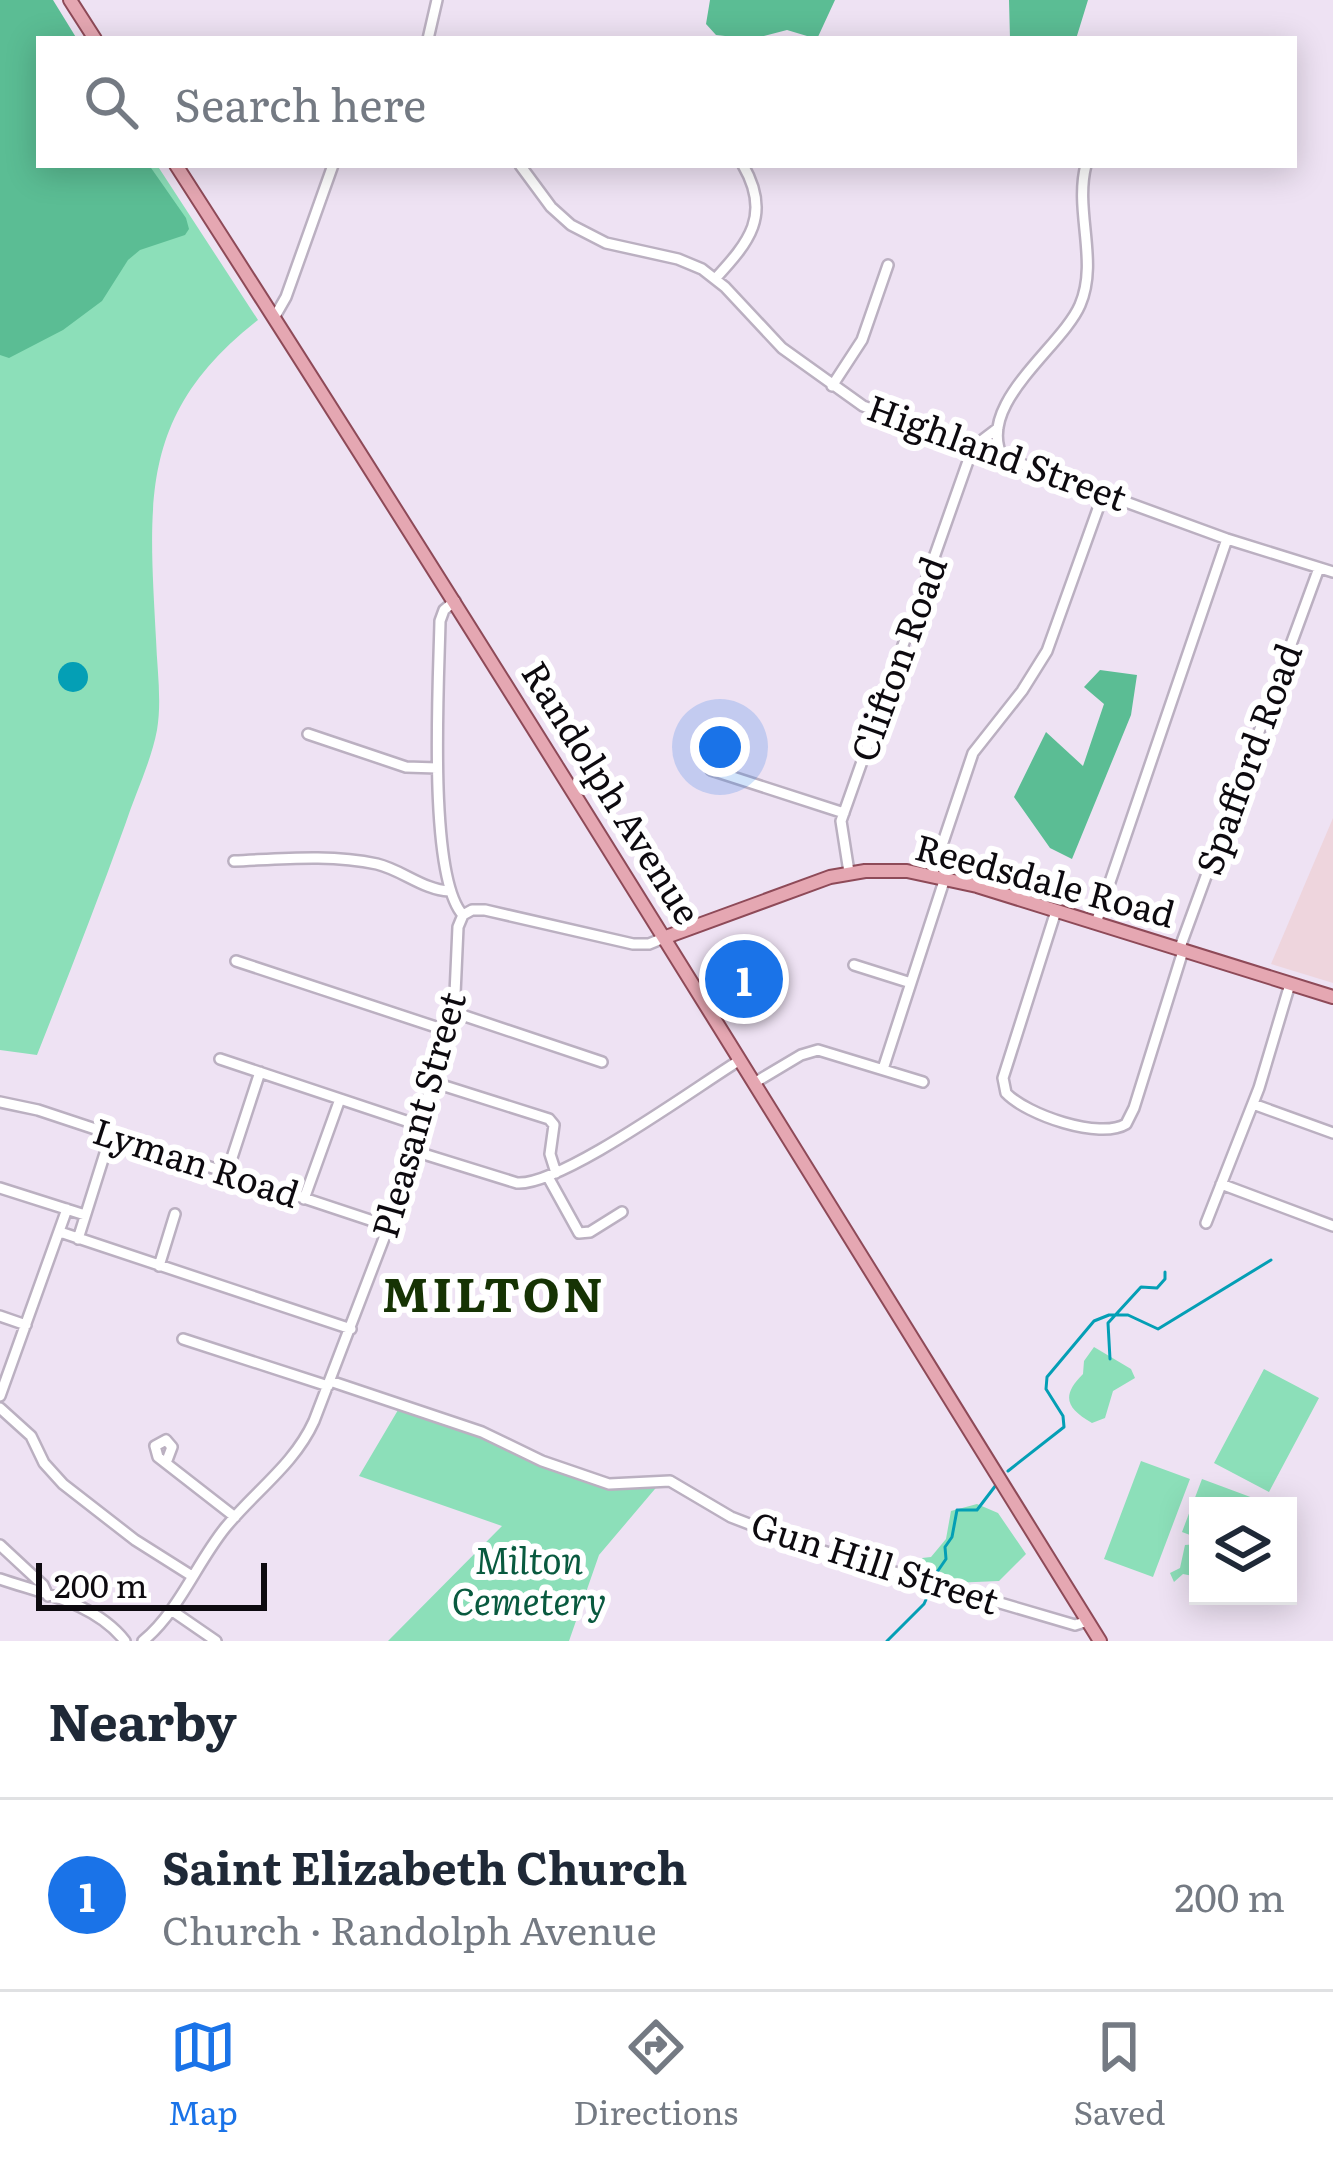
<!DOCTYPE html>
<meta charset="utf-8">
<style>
body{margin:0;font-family:Literata,serif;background:#f6f6f7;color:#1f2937}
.controls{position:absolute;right:36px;bottom:36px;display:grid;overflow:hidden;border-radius:0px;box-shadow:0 6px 30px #0003}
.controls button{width:108px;height:108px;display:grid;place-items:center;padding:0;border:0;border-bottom:3px solid #e0e1e3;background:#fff;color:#1f2937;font:60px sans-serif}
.scale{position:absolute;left:36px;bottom:30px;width:231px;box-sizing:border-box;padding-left:12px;border:6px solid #0d0a0f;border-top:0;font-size:33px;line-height:42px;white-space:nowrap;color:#0d0a0f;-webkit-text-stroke:9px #fff;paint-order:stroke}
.you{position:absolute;left:720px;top:747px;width:42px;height:42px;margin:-30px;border:9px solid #fff;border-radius:50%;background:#1a73e8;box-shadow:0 0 0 18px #1a73e833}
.badge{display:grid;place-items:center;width:78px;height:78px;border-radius:50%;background:#1a73e8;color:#fff;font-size:39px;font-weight:700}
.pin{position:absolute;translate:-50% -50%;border:6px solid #fff;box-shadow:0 3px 12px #0006}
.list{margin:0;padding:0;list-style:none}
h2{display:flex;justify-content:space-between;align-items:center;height:156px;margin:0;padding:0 48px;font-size:51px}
h2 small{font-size:39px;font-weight:400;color:#747a83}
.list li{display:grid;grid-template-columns:78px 1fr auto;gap:36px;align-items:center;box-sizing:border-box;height:192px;padding:0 48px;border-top:3px solid #e0e1e3}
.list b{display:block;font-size:45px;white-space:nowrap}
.list p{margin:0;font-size:39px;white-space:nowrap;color:#747a83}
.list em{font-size:39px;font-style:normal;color:#747a83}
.icon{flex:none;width:66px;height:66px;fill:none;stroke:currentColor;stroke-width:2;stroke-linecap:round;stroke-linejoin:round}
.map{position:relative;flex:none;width:1333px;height:1641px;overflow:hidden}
.search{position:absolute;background:#fff;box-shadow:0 6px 30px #0003;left:36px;right:36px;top:36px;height:132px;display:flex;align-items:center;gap:30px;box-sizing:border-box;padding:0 42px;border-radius:0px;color:#747a83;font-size:45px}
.sheet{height:348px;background:#fff}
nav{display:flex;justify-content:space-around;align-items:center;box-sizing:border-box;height:168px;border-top:3px solid #e0e1e3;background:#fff;font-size:33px;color:#747a83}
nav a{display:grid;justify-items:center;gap:6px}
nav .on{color:#1a73e8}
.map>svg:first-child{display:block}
</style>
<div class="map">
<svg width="1333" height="1641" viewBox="0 0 1333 1641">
<rect width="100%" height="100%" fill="#eee2f3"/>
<!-- medical -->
<path fill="#eed5dd" d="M1333,818V983L1271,964Z"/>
<!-- green -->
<path fill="#8cdfb9" d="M0,51L39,165H157L258,320C138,414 149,501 156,639C157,669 162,701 157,730C151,762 135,794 125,825C97,903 67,979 37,1055L0,1050Z
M1094,1347L1131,1369L1135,1378L1113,1391L1105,1418L1092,1423C1066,1408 1061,1396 1083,1374L1084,1361Z
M1264,1369L1319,1398L1269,1492L1214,1463Z
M398,1410L472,1433L609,1488L660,1483L599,1555L569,1641H388L502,1526L359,1476Z
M1141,1461L1190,1479L1153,1577L1104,1559Z
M1202,1479L1275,1506H1198V1538L1182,1532Z
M977,1504L998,1513L1026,1554L999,1581L952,1583L943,1573L924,1565L922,1558L931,1557L946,1539L951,1511Z
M1198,1544V1577L1183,1574L1174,1582L1170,1573L1180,1568L1185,1545Z"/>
<!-- forest -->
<path fill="#5bbd94" d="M0,0H53L77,39H39V165H149L186,218L189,229L185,235L140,250L128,260L102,301L63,330L9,358L0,355Z
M710,0H835L817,39L787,30L752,39L716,35L706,24Z
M1009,0H1088L1076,39H1010Z
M1100,670L1137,675L1131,715L1072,859L1050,848L1014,797L1046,732L1083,766L1104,704L1084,687Z"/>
<!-- water -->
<path fill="#049fb5" d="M58 677a15 15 0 1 1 30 0a15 15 0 1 1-30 0Z"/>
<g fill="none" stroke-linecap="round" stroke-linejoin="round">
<!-- stream -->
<path stroke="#049fb5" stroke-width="3" d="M1110,1359L1108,1323L1141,1287L1157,1288L1165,1279V1272
M1008,1471L1064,1427L1063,1416L1046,1389L1047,1377L1094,1321L1109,1315H1128L1158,1329L1271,1260
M935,1575L946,1559L945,1547L952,1537L957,1510H977L996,1485
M887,1641L924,1604L928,1595"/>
<!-- minor casing -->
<g stroke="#bbb0c1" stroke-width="14">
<path id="minor" d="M428,39L437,0
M520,165L551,207L571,225L606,243L678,259L702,269L725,287L782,348L863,406L1227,539L1333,572
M715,279C749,242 772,215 743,165
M274,318L286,297L333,165
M832,386L862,340L888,265
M1003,458C974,405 1062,347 1080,305C1099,261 1074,211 1086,165
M455,601L444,610L440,621C439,679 427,876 463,915
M308,734L406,767L437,768
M711,770L844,813
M234,861C282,859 330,854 377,864C402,870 424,890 449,891
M849,872L841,821L973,447L998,428
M932,875L973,753L1022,691L1047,651L1104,492
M1056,911L1003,1078L1006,1093C1027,1115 1100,1140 1126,1124L1134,1108L1183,951
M463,915L472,910H485L633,944H649L666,937
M1096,923L1227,539
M1179,950L1319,568
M236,961L445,1030
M854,965L911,983
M450,1011L602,1062
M220,1059L421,1126
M883,1069L945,878
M432,1082L549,1119L554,1125L550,1154L556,1173
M754,1083L801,1055L818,1050L923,1082
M0,1102L38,1110L391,1227
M1253,1104L1333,1133
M414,1151L517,1183C561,1186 696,1087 740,1060
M227,1173L260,1072
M548,1177L579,1233L590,1232L622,1212
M1221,1184L1333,1226
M0,1188L85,1215
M304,1199L340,1099
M1206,1223L1259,1088L1290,984
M60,1232L351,1329
M78,1239L111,1134
M159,1266L175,1214
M0,1316L26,1325
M183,1339L328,1386
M330,1381L482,1432L542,1461L609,1484L670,1481L731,1517L806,1546L1075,1625L1088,1621
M0,1396L67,1209
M0,1408L31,1436L44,1463L63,1484L135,1540L192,1576
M166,1463L172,1447L166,1440L155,1446L158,1457L235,1517
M0,1545L43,1585L48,1596
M0,1579C44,1594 95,1603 125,1641
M171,1610L216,1641
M143,1641C179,1611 196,1564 225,1528C255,1491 294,1465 314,1421L404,1186L455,994L458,927L463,915"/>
</g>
<!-- major casing -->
<g stroke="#8e4a58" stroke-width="16">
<path id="major" d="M70,0L95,39
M176,165C490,653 794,1148 1100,1641
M666,937L830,877L865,871H907L977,886L1333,997"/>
</g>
<!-- minor -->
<use href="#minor" stroke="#fff" stroke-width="9"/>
<!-- major -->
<use href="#major" stroke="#e5a7b2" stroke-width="12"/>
</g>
<g text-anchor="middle" stroke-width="12" stroke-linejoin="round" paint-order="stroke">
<!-- street labels -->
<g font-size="36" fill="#0d0a0f" stroke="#fff">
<text transform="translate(997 453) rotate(20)" y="13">Highland Street</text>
<text transform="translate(899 659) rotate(-70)" y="13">Clifton Road</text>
<text transform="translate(1249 759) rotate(-70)" y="13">Spafford Road</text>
<text transform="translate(611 793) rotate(58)" y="13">Randolph Avenue</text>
<text transform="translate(1045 881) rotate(15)" y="13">Reedsdale Road</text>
<text transform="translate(419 1115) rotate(-74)" y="13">Pleasant Street</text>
<text transform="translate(196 1163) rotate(18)" y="13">Lyman Road</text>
<text transform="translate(875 1563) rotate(18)" y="13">Gun Hill Street</text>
</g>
<!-- park labels -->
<g font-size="36" font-style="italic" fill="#095a3f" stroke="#fff">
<text x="529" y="1574">Milton<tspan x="529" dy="41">Cemetery</tspan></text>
</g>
<!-- district labels -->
<g font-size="48" font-weight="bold" letter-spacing="3" fill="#163304" stroke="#fff">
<text x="494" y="1312">MILTON</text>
</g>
</g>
</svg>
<div class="controls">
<button><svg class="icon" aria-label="layers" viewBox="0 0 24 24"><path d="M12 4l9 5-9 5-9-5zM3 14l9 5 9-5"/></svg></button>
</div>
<div class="scale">200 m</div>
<div class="you"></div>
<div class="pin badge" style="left:744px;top:979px">1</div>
<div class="search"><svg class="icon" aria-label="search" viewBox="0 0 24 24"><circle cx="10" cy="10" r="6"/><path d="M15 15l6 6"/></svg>Search here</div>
</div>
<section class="sheet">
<h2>Nearby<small></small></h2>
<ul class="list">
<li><span class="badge">1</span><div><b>Saint Elizabeth Church</b><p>Church · Randolph Avenue</p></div><em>200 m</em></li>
</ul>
</section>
<nav>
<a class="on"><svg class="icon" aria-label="map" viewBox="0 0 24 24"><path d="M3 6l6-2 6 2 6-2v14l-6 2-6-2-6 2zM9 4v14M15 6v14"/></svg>Map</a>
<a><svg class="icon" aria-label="directions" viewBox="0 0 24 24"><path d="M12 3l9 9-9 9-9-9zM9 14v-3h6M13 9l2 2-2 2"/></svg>Directions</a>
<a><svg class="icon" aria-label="saved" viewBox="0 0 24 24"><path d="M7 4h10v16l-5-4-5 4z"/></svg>Saved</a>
</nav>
